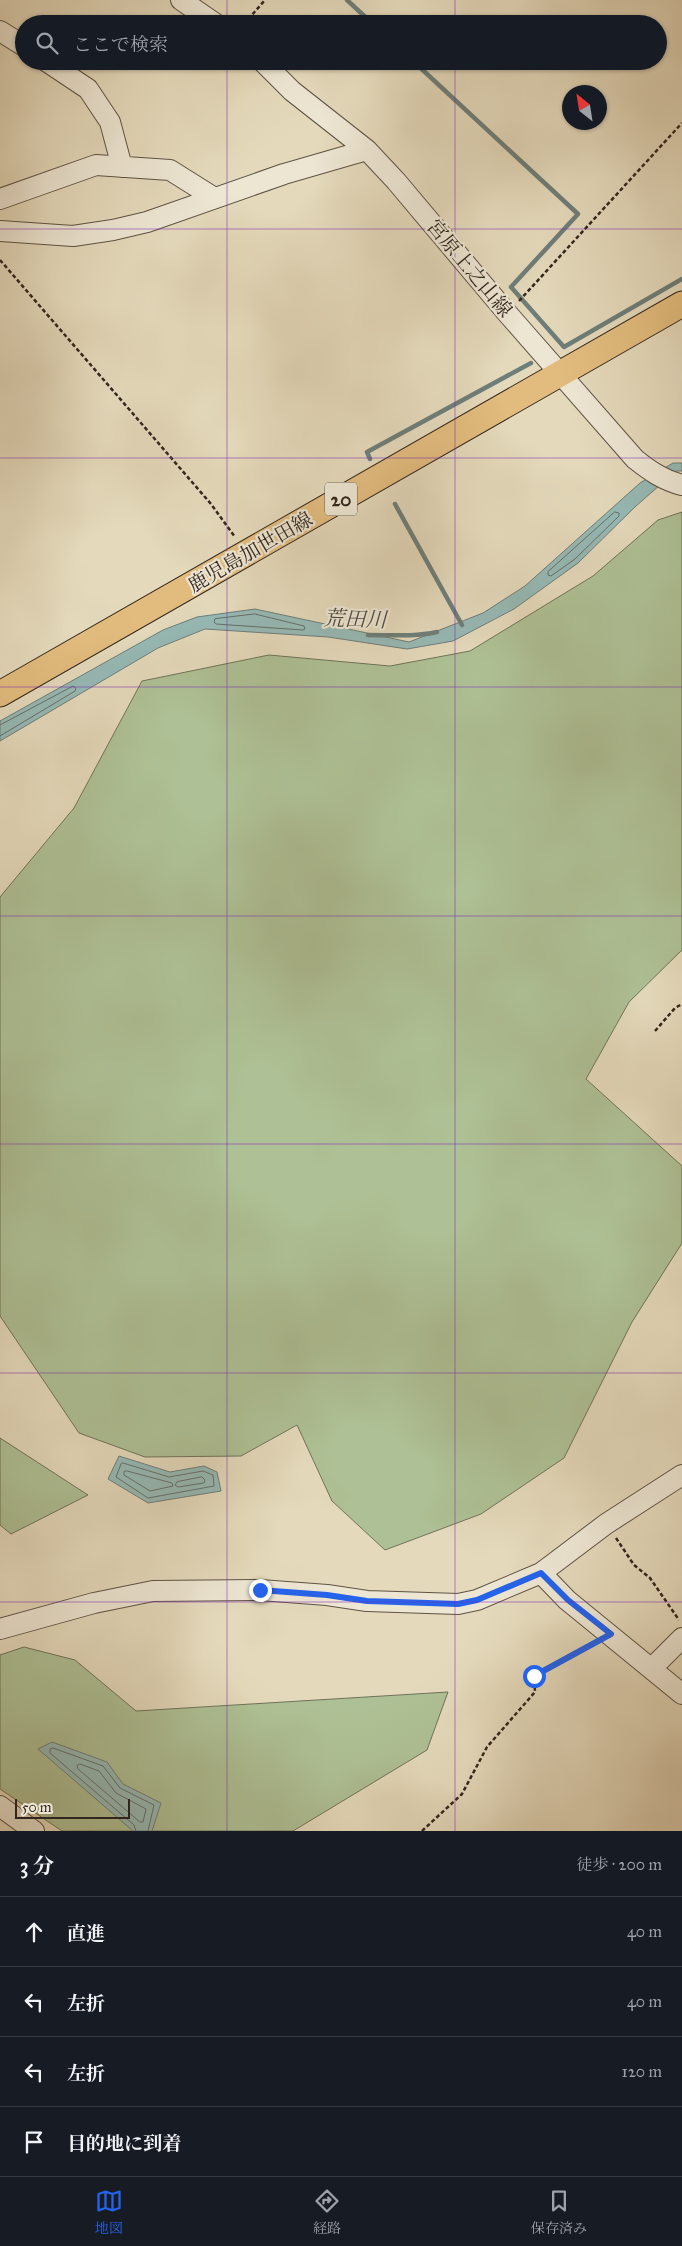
<!DOCTYPE html>
<html lang="ja">
<meta charset="utf-8">
<style>
body{margin:0;font-family:"IM FELL Great Primer","Noto Serif JP",serif;background:#242831;color:#f1f3f6}
.compass{position:absolute;left:562px;top:85px;width:45px;height:45px;border-radius:50%;background:#171b24;box-shadow:0 1px 4px #0004;rotate:330deg}
.scale{position:absolute;left:15px;bottom:12px;width:115px;box-sizing:border-box;padding-left:5px;border:2px solid #32261e;border-top:0;font-size:14px;line-height:18px;white-space:nowrap;color:#32261e;-webkit-text-stroke:4px #ede6d3;paint-order:stroke}
.stop{position:absolute;width:15px;height:15px;margin:-11px;border:4px solid #2563eb;border-radius:50%;background:#fff}
.stop.end{background:#2563eb;border-color:#fff;box-shadow:0 1px 5px #0008}
.list{margin:0;padding:0;list-style:none}
h2{display:flex;justify-content:space-between;align-items:center;height:65px;margin:0;padding:0 20px;font-size:21px}
h2 small{font-size:16px;font-weight:400;color:#9ea1a6}
.list li{display:grid;grid-template-columns:32px 1fr auto;gap:15px;align-items:center;box-sizing:border-box;height:70px;padding:0 20px;border-top:1px solid #363941}
.list b{display:block;font-size:19px;white-space:nowrap}
.list em{font-size:16px;font-style:normal;color:#9ea1a6}
.icon{flex:none;width:28px;height:28px;fill:none;stroke:currentColor;stroke-width:2;stroke-linecap:round;stroke-linejoin:round}
.map{position:relative;flex:none;width:682px;height:1831px;overflow:hidden}
.search{position:absolute;background:#171b24;box-shadow:0 1px 4px #0004;left:15px;right:15px;top:15px;height:55px;display:flex;align-items:center;gap:12px;box-sizing:border-box;padding:0 18px;border-radius:28px;color:#9ea1a6;font-size:19px}
.sheet{height:345px;background:#171b24}
nav{display:flex;justify-content:space-around;align-items:center;box-sizing:border-box;height:70px;border-top:1px solid #363941;background:#171b24;font-size:14px;color:#9ea1a6}
nav a{display:grid;justify-items:center;gap:2px}
nav .on{color:#2563eb}
.map>svg:first-child{display:block}
</style>
<div class="map">
<svg width="682" height="1831" viewBox="0 0 682 1831">
<rect width="100%" height="100%" fill="#e4d9bb"/>
<filter id="stains"><feTurbulence type="fractalNoise" baseFrequency=".004" numOctaves="4"/><feColorMatrix values="0 0 0 0 .2 0 0 0 0 .09 0 0 0 0 .02 0 0 0 .5 -.17"/></filter>
<radialGradient id="worn" r=".72"><stop offset=".6" stop-color="#630" stop-opacity="0"/><stop offset="1" stop-color="#630" stop-opacity=".3"/></radialGradient>
<!-- green -->
<path fill="#aec095" stroke="#70735a" d="M682,512V950L629,1002L586,1079L682,1166V1243L632,1322L564,1458L481,1514L385,1550L332,1501L297,1425L241,1456L145,1457L79,1433L0,1316V897L74,808L142,681L269,655L390,666L470,651L593,576L658,520Z
M0,1438L88,1495L11,1534L0,1525Z
M24,1647L75,1660L136,1711L448,1692L427,1750L293,1831H62L0,1789V1655Z"/>
<!-- water -->
<path fill="#96b9b5" stroke="#6e7e79" d="M673,463H682V471H676L636,506L578,563L514,609L453,641L407,649L328,637L205,629L158,648L0,741V721L163,630L197,617L255,609L409,642L483,613L525,586L640,483Z
M119,1456L170,1472L204,1466L217,1472L221,1491L148,1503L108,1479Z
M52,1742L107,1762L123,1784L161,1803L152,1831H133L38,1749Z"/>
<g fill="none" stroke-linecap="round" stroke-linejoin="round">
<!-- shore -->
<path stroke="#64706a" stroke-width="1" d="M615,512L619,513V516L575,559L551,576L548,575V572Z
M255,614L304,626L305,629L303,630L216,624L214,622L215,619Z
M0,725L73,686L76,688L75,691L0,736
M123,1463L169,1477L203,1471L213,1475L214,1486L148,1498L116,1477L121,1464Z
M127,1471L172,1483L173,1486L150,1491L124,1475V1472Z
M202,1477L205,1480L204,1483L178,1487L175,1485L177,1482Z
M80,1764L99,1771L116,1793L146,1809L143,1822H140L78,1769L77,1766Z
M136,1831L134,1825L50,1753V1749L53,1748L103,1766L120,1788L154,1805L148,1831"/>
<!-- stream -->
<path stroke="#6e7e79" stroke-width="4.5" d="M347,0L373,24
M413,61L578,214L511,287L564,347L682,279
M370,459L367,452L531,363
M395,504L462,625
M368,635C391,635 414,637 437,632"/>
<!-- minor casing -->
<g stroke="#5e5345" stroke-width="22">
<path id="minor" d="M181,0L216,24
M0,31L24,46
M46,61L88,89L110,122L122,167
M262,61L292,91L367,150L396,181L507,313L635,459C650,471 663,480 682,485
M0,199L96,165L170,170L213,197
M0,231L73,236L113,230L147,222L284,174L367,150
M541,1573L567,1600L682,1694
M0,1629L94,1603L153,1591L260,1590L327,1595L367,1601L458,1604L477,1600L541,1573L606,1524L682,1475
M652,1668L682,1638
M0,1806L34,1831"/>
</g>
<!-- major casing -->
<g stroke="#32261e" stroke-width="27">
<path id="major" d="M0,694L682,304"/>
</g>
<!-- path -->
<path stroke="#32261e" stroke-width="2.5" stroke-dasharray="4 2.5" stroke-linecap="butt" d="M244,24L265,0
M0,260L211,504L235,537
M519,301L682,123
M655,1031L675,1008L682,1004
M616,1538L634,1565L650,1578L679,1620
M422,1831L462,1794L487,1747L535,1692L534,1676L593,1644"/>
<!-- minor -->
<use href="#minor" stroke="#ede6d3" stroke-width="20"/>
<!-- major -->
<use href="#major" stroke="#e2bc7e" stroke-width="25"/>
</g>
<g fill="none" stroke-linecap="round" stroke-linejoin="round">
<!-- route -->
<path stroke="#2563eb" stroke-width="6" d="M260,1590L327,1595L367,1601L458,1604L477,1600L541,1573L568,1600L611,1634L534,1676"/>
</g>
<!-- grid -->
<path fill="none" stroke="#7b2cbf" stroke-width="1" stroke-opacity="0.55" d="M227,0V24M455,0V24M227,61V1831M455,61V1831M0,229H682M0,458H682M0,687H682M0,916H682M0,1144H682M0,1373H682M0,1602H682"/>
<g text-anchor="middle" stroke-width="4.5" stroke-linejoin="round" paint-order="stroke">
<!-- shield labels -->
<rect fill="#ede6d3" stroke="#6a6054" stroke-width="1" x="325" y="482.5" width="32" height="33" rx="4"/>
<g font-size="19" font-weight="bold" fill="#32261e">
<text x="341" y="506">20</text>
</g>
<!-- street labels -->
<g font-size="20" fill="#32261e" stroke="#ede6d3">
<text transform="translate(470 268) rotate(50)" y="7">宮原上之山線</text>
<text transform="translate(250 552) rotate(-30)" y="7">鹿児島加世田線</text>
</g>
<!-- water labels -->
<g font-size="21" font-style="italic" fill="#4b4b44" stroke="#ede6d3">
<text transform="translate(355 619) rotate(2)" y="7">荒田川</text>
</g>
</g>
<rect width="100%" height="100%" filter="url(#stains)"/>
<rect width="100%" height="100%" fill="url(#worn)"/>
</svg>
<svg class="compass" viewBox="-18 -18 36 36"><path d="M0-13l5 13h-10z" fill="#e53935"/><path d="M0 13l5-13h-10z" fill="#9ea1a6"/></svg>
<div class="scale">50 m</div>
<div class="stop" style="left:534px;top:1676px"></div>
<div class="stop end" style="left:260px;top:1590px"></div>
<div class="search"><svg class="icon" aria-label="search" viewBox="0 0 24 24"><circle cx="10" cy="10" r="6"/><path d="M15 15l6 6"/></svg>ここで検索</div>
</div>
<section class="sheet">
<h2>3 分<small>徒歩 · 200 m</small></h2>
<ul class="list">
<li><svg class="icon" aria-label="ahead" viewBox="0 0 24 24"><path d="M12 20V5M6 11l6-6 6 6"/></svg><div><b>直進</b></div><em>40 m</em></li>
<li><svg class="icon" aria-label="left" viewBox="0 0 24 24"><path d="M17 20v-9H6M10 6l-5 5 5 5"/></svg><div><b>左折</b></div><em>40 m</em></li>
<li><svg class="icon" aria-label="left" viewBox="0 0 24 24"><path d="M17 20v-9H6M10 6l-5 5 5 5"/></svg><div><b>左折</b></div><em>120 m</em></li>
<li><svg class="icon" aria-label="arrive" viewBox="0 0 24 24"><path d="M6 21V4h12l-3 4 3 4H6"/></svg><div><b>目的地に到着</b></div></li>
</ul>
</section>
<nav>
<a class="on"><svg class="icon" aria-label="map" viewBox="0 0 24 24"><path d="M3 6l6-2 6 2 6-2v14l-6 2-6-2-6 2zM9 4v14M15 6v14"/></svg>地図</a>
<a><svg class="icon" aria-label="directions" viewBox="0 0 24 24"><path d="M12 3l9 9-9 9-9-9zM9 14v-3h6M13 9l2 2-2 2"/></svg>経路</a>
<a><svg class="icon" aria-label="saved" viewBox="0 0 24 24"><path d="M7 4h10v16l-5-4-5 4z"/></svg>保存済み</a>
</nav>
